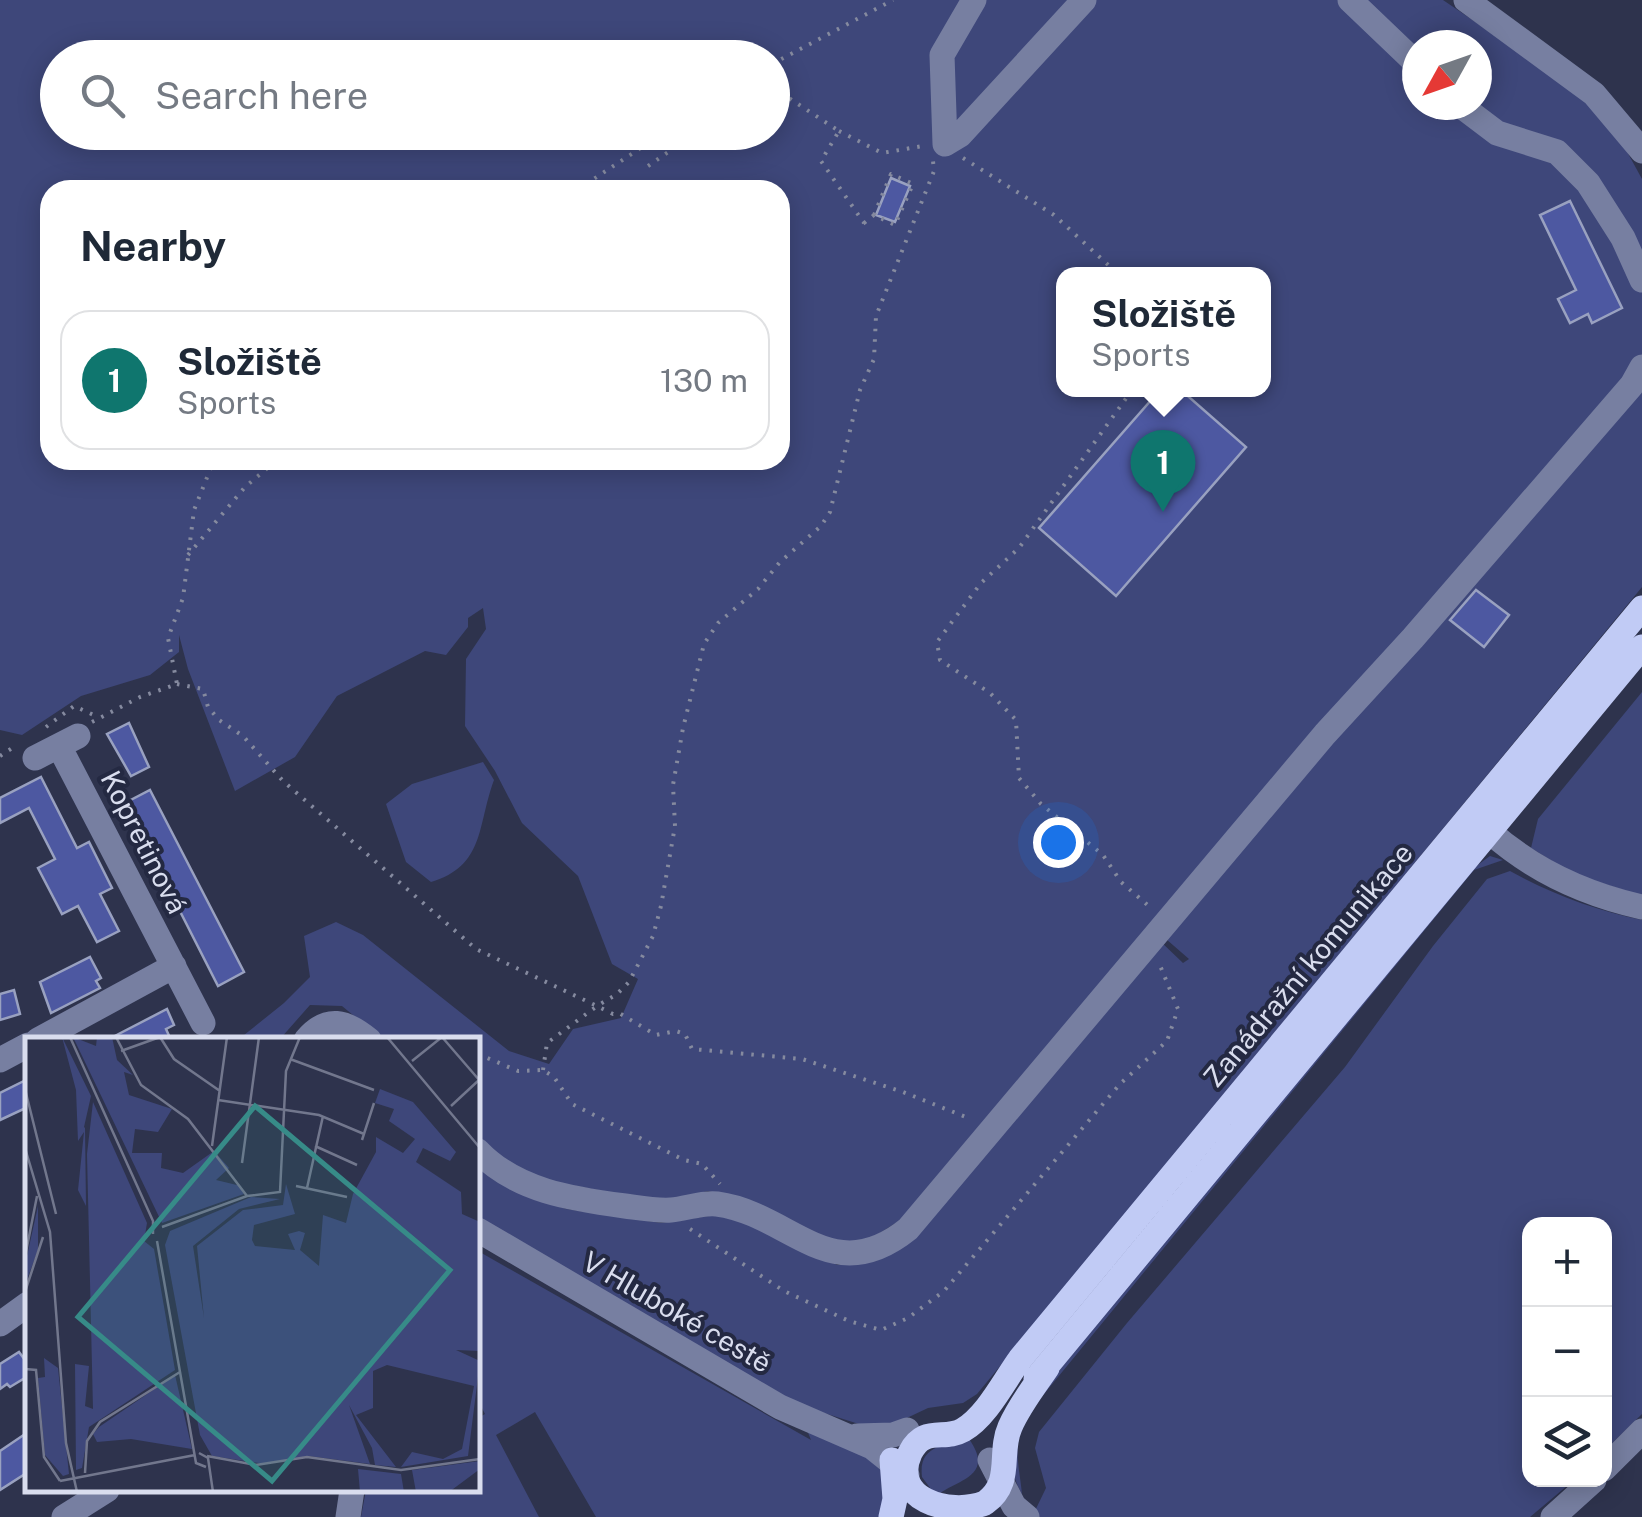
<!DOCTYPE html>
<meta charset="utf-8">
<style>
body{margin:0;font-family:"Public Sans",sans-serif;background:#f6f6f7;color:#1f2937}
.controls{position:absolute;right:30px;bottom:30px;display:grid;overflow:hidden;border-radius:20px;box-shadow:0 5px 25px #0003}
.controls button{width:90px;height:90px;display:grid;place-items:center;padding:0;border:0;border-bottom:2px solid #e0e1e3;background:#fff;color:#1f2937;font:50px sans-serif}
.compass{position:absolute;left:1402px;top:30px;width:90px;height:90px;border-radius:50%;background:#fff;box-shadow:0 5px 25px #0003;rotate:230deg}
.you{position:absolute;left:1058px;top:842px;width:35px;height:35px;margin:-25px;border:8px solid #fff;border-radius:50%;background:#1a73e8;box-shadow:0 0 0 15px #1a73e833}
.badge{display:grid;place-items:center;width:65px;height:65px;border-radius:50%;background:#0f766e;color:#fff;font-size:32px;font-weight:700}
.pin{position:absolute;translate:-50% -82px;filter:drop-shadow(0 2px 5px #0008)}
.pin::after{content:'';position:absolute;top:52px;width:35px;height:30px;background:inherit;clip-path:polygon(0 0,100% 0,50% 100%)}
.popup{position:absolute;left:1056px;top:267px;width:215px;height:130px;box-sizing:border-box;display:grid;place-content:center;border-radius:20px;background:#fff;filter:drop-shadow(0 2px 8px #0005);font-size:32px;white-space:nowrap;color:#747a83}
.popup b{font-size:38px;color:#1f2937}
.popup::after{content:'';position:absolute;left:50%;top:100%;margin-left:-20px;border:20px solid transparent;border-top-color:#fff}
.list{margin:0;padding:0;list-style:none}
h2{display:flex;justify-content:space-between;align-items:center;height:130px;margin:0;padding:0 40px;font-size:42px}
h2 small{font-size:32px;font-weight:400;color:#747a83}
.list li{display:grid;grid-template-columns:65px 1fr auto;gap:30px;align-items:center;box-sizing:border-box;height:140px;margin:0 20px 20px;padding:0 20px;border:2px solid #e0e1e3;border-radius:30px}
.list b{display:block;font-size:38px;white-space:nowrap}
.list p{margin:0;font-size:32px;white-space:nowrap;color:#747a83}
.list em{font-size:32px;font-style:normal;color:#747a83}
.icon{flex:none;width:55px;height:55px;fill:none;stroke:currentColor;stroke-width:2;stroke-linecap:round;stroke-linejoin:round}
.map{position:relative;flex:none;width:1642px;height:1517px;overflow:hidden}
.search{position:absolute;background:#fff;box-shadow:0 5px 25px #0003;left:40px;top:40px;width:750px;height:110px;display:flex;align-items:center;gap:25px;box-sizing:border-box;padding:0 35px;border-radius:55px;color:#747a83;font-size:38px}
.panel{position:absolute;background:#fff;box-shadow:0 5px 25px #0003;left:40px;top:180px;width:750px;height:290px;border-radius:30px}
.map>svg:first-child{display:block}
</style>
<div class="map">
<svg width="1642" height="1517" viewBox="0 0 1642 1517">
<rect width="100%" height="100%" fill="#2e334d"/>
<!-- green -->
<path fill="#3e477a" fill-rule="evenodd" d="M0,0H1443L1592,101L1619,137L1642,179V587L977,1394L963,1403L928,1408L894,1424L862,1425L802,1406L478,1220V1162L526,1195L566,1209L661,1223L716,1215L754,1225L837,1265L876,1261L916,1234L1159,940L1183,963L1189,959L1151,926L915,1211L862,1244L825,1242L745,1202L708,1191L667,1200L646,1199L549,1181L498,1159L478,1137V1040L382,1039L342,1006L310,1005L280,1039H239L284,1003L310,977L304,936L336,922L363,935L509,1051L549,1064L573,1029L621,1018L638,979L612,964L578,876L522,823L495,771L465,726L466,659L486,629L483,608L468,618V627L446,655L425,651L337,696L295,757L235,791L188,669L179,635V652L150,675L81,696L22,735L0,730ZM1417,45H1477V105H1417ZM58,58H772V132H58ZM50,190H780V460H50ZM1063,274H1263V390H1063Z
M1642,692V896L1573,874L1531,848L1538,819Z
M483,762L494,780C477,826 485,866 431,882L406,862L386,804L412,784Z
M1490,856L1503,860L1474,870L1026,1416C1012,1447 1019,1463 1022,1494C1003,1463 1014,1428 1033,1401L1472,869Z
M1510,871C1552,894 1595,910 1642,920V1414L1605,1450L1604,1224H1530V1480H1574L1530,1517H1032L1046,1488L1035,1448L1039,1432L1127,1323L1345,1067L1433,946L1487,879Z
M478,1251L811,1440L804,1423L881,1461L887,1490L883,1517H596L535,1412L496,1435L539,1517H361L366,1490H478V1418L485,1414L478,1400Z
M969,1439C996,1477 956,1480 936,1496L922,1477C918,1445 945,1445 969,1439Z"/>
<!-- building -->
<path fill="#4d58a1" stroke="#99a1c0" stroke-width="2.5" d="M891,178L910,186L895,222L876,215Z
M1570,201L1622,308L1592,323L1588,314L1570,323L1558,299L1576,290L1540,215Z
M1160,390H1181L1246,447L1116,596L1039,528Z
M1476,590L1509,615L1484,647L1450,620Z
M129,723L149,767L131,776L107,734Z
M41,777L77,848L89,842L112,888L100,894L119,931L97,942L78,906L62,914L38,868L55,859L29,808L0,823V798Z
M150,790L244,972L218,986L125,803Z
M90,957L101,978L96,981L100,988L51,1013L40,982Z
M14,990L20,1014L0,1020V994Z
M167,1009L174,1025L166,1029L171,1040H107Z
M28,1079V1107L0,1120V1093Z
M19,1352L28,1364V1376L10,1387L7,1384L0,1389V1364Z
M28,1432V1472L0,1490V1451Z"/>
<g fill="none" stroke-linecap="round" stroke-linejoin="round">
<!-- path -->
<path stroke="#858a9f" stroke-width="4" stroke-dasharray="2.5 8" stroke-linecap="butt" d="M772,64L893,0
M772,87L839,131L821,161L864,223L859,227
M839,131L882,153L923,146
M963,158L1054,215L1118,274
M648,166L697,132
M577,190L665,132
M864,223L874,215L895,225L913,184L891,174L874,215
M1132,390L1019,548L981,583L937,642L940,660L990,693L1016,720L1019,778L1041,804L1103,855L1121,882L1151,908
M188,555L245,487L277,460
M177,684L203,689L208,707L219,720L243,736L283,781L476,949L597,1006L617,994L629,982L653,936L661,906L675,826L673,785L683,728L704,644L718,623L758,589L780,562L821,526L830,512L860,390L874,359L876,316L934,171L933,161
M92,722L140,697L177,684L168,638L183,598L194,510L214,460
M46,727L74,706L98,717
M0,756L17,745
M453,1037L456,1040
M478,1054L518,1071L543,1070L554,1077L572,1104L684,1160L702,1164L720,1184
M543,1070L547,1043L597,1006L613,1014L619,1013L656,1035L676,1031L685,1034L692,1049L802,1059L903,1092L971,1119
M690,1229L784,1291L849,1321L881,1330L908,1318L944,1291L1120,1084L1167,1041L1178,1009L1159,963"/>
<!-- minor -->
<path stroke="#777fa1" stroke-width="25" d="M974,0L942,55L945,144L960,135L1084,0
M1350,0L1417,64
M1466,0L1594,94L1642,151
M1460,105L1497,133L1557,152L1588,183L1623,238L1642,280
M59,746L203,1023
M35,758L78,736
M1490,832C1534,871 1584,894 1642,907
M38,1040L174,966
M306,1040C327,1015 346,1021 369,1040
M0,1060L28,1045
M478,1151C516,1191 572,1199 625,1206C640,1208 656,1211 671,1210C686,1209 702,1202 717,1204C791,1214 831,1291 908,1229L1325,734L1413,638L1632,385L1642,367
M478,1230L780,1407L872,1447L907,1475
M0,1324L28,1304
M857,1436L893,1435L907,1430
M990,1460L1014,1506L1027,1517
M1604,1469L1642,1431
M64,1517L107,1490
M348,1517L352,1490
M1553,1517L1594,1480"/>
<!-- major -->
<path stroke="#c1cbf5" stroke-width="25" d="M1047,1368C1034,1387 1019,1406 1010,1427C998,1454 1014,1482 985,1503C949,1517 889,1499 910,1453C924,1425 944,1441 963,1430C987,1416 1004,1381 1020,1359L1642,608
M1036,1379L1642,647
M891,1517L895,1499L892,1460"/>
</g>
<g text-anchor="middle" stroke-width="8" stroke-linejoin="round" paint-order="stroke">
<!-- street labels -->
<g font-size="28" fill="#d9ddee" stroke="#242942">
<text transform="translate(144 842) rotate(63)" y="10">Kopretinová</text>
<text transform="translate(1308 965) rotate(-50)" y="10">Zanádražní komunikace</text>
<text transform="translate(677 1312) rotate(30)" y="10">V Hluboké cestě</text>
</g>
</g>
<!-- overview -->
<g transform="translate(25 1037)">
<rect width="455" height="455" fill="#2e334d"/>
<path d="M37,0L66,59L59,90L60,91L61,169L53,153L59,95L53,104L51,53ZM48,0L71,9L72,0H87L92,23L108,38L99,35L104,58L147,72L133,95L110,92L107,116H137L136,131L158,136L189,114L204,131L191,143L216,149L219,157L137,186ZM355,52L388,65L431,115L425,124L398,111L391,125L436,155L437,177L455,185V314L431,313L455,324L443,419L376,430L387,415L418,422L437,412L449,349L362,328L348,334V371L331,378L371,430L350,428L347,411L324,368L345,427L283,419L240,427L187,419L175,398L140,208L145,194L226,160L255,162L214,172L168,209L179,281L172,209L218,173L258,168L261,147L270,177L229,188L227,203L230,209L270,213L263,197L274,194L280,196L275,213L294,229L298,178L321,186L328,157L351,115V100L378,116L390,102L364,84L369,72L350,66ZM68,65L122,186L119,204L129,212L150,333L64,390L57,431L51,433L50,327L64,329L60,369L68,372L62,117ZM13,169V213L0,248V228ZM19,321L33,331L44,437L38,439L20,418L13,341L20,340ZM150,338L167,412L106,402L72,405L68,397L74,390ZM455,424V432L424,455H391L387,433ZM333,432L376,437L379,455H335Z" fill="#3e477a"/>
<path fill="none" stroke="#72778d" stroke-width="2.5" d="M45,0L128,184V197M91,0L116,48L163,82L222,159M135,0L149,22L195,54M362,0L455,111M417,0L455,44M96,14L135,0M265,22L349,53M387,24L417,0M0,52L31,177M193,63L294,78L339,97M426,69L454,43M337,103L349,66M187,109L202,0M290,109L332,128M0,111L25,195L41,406L52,455M217,126L234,0M271,149L322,160M282,151L298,79M137,190L222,159L255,155L261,34L275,0M132,204L171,426L181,430M0,220L12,159M0,255L18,200M0,332L11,333L19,420L35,444M174,416L183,421L188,455M182,419L231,428L282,420L376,433L455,422M60,436L62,404L75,385L155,335M35,444L170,418"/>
<path fill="#378b88" fill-opacity="0.15" stroke="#378b88" stroke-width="5" d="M230,69L425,233L247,444L53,280Z"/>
<rect width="455" height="455" fill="none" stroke="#d9ddee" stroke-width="5"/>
</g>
</svg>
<div class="controls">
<button>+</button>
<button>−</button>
<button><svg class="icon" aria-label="layers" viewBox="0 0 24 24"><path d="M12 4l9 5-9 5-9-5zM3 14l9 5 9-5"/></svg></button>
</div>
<svg class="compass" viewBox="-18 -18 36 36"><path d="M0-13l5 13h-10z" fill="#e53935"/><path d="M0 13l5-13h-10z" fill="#747a83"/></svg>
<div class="you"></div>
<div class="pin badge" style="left:1163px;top:512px">1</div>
<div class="popup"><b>Složiště</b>Sports</div>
<div class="search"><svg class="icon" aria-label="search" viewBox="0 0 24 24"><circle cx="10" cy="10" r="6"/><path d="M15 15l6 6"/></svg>Search here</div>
<section class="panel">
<h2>Nearby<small></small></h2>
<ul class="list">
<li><span class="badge">1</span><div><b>Složiště</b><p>Sports</p></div><em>130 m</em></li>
</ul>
</section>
</div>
